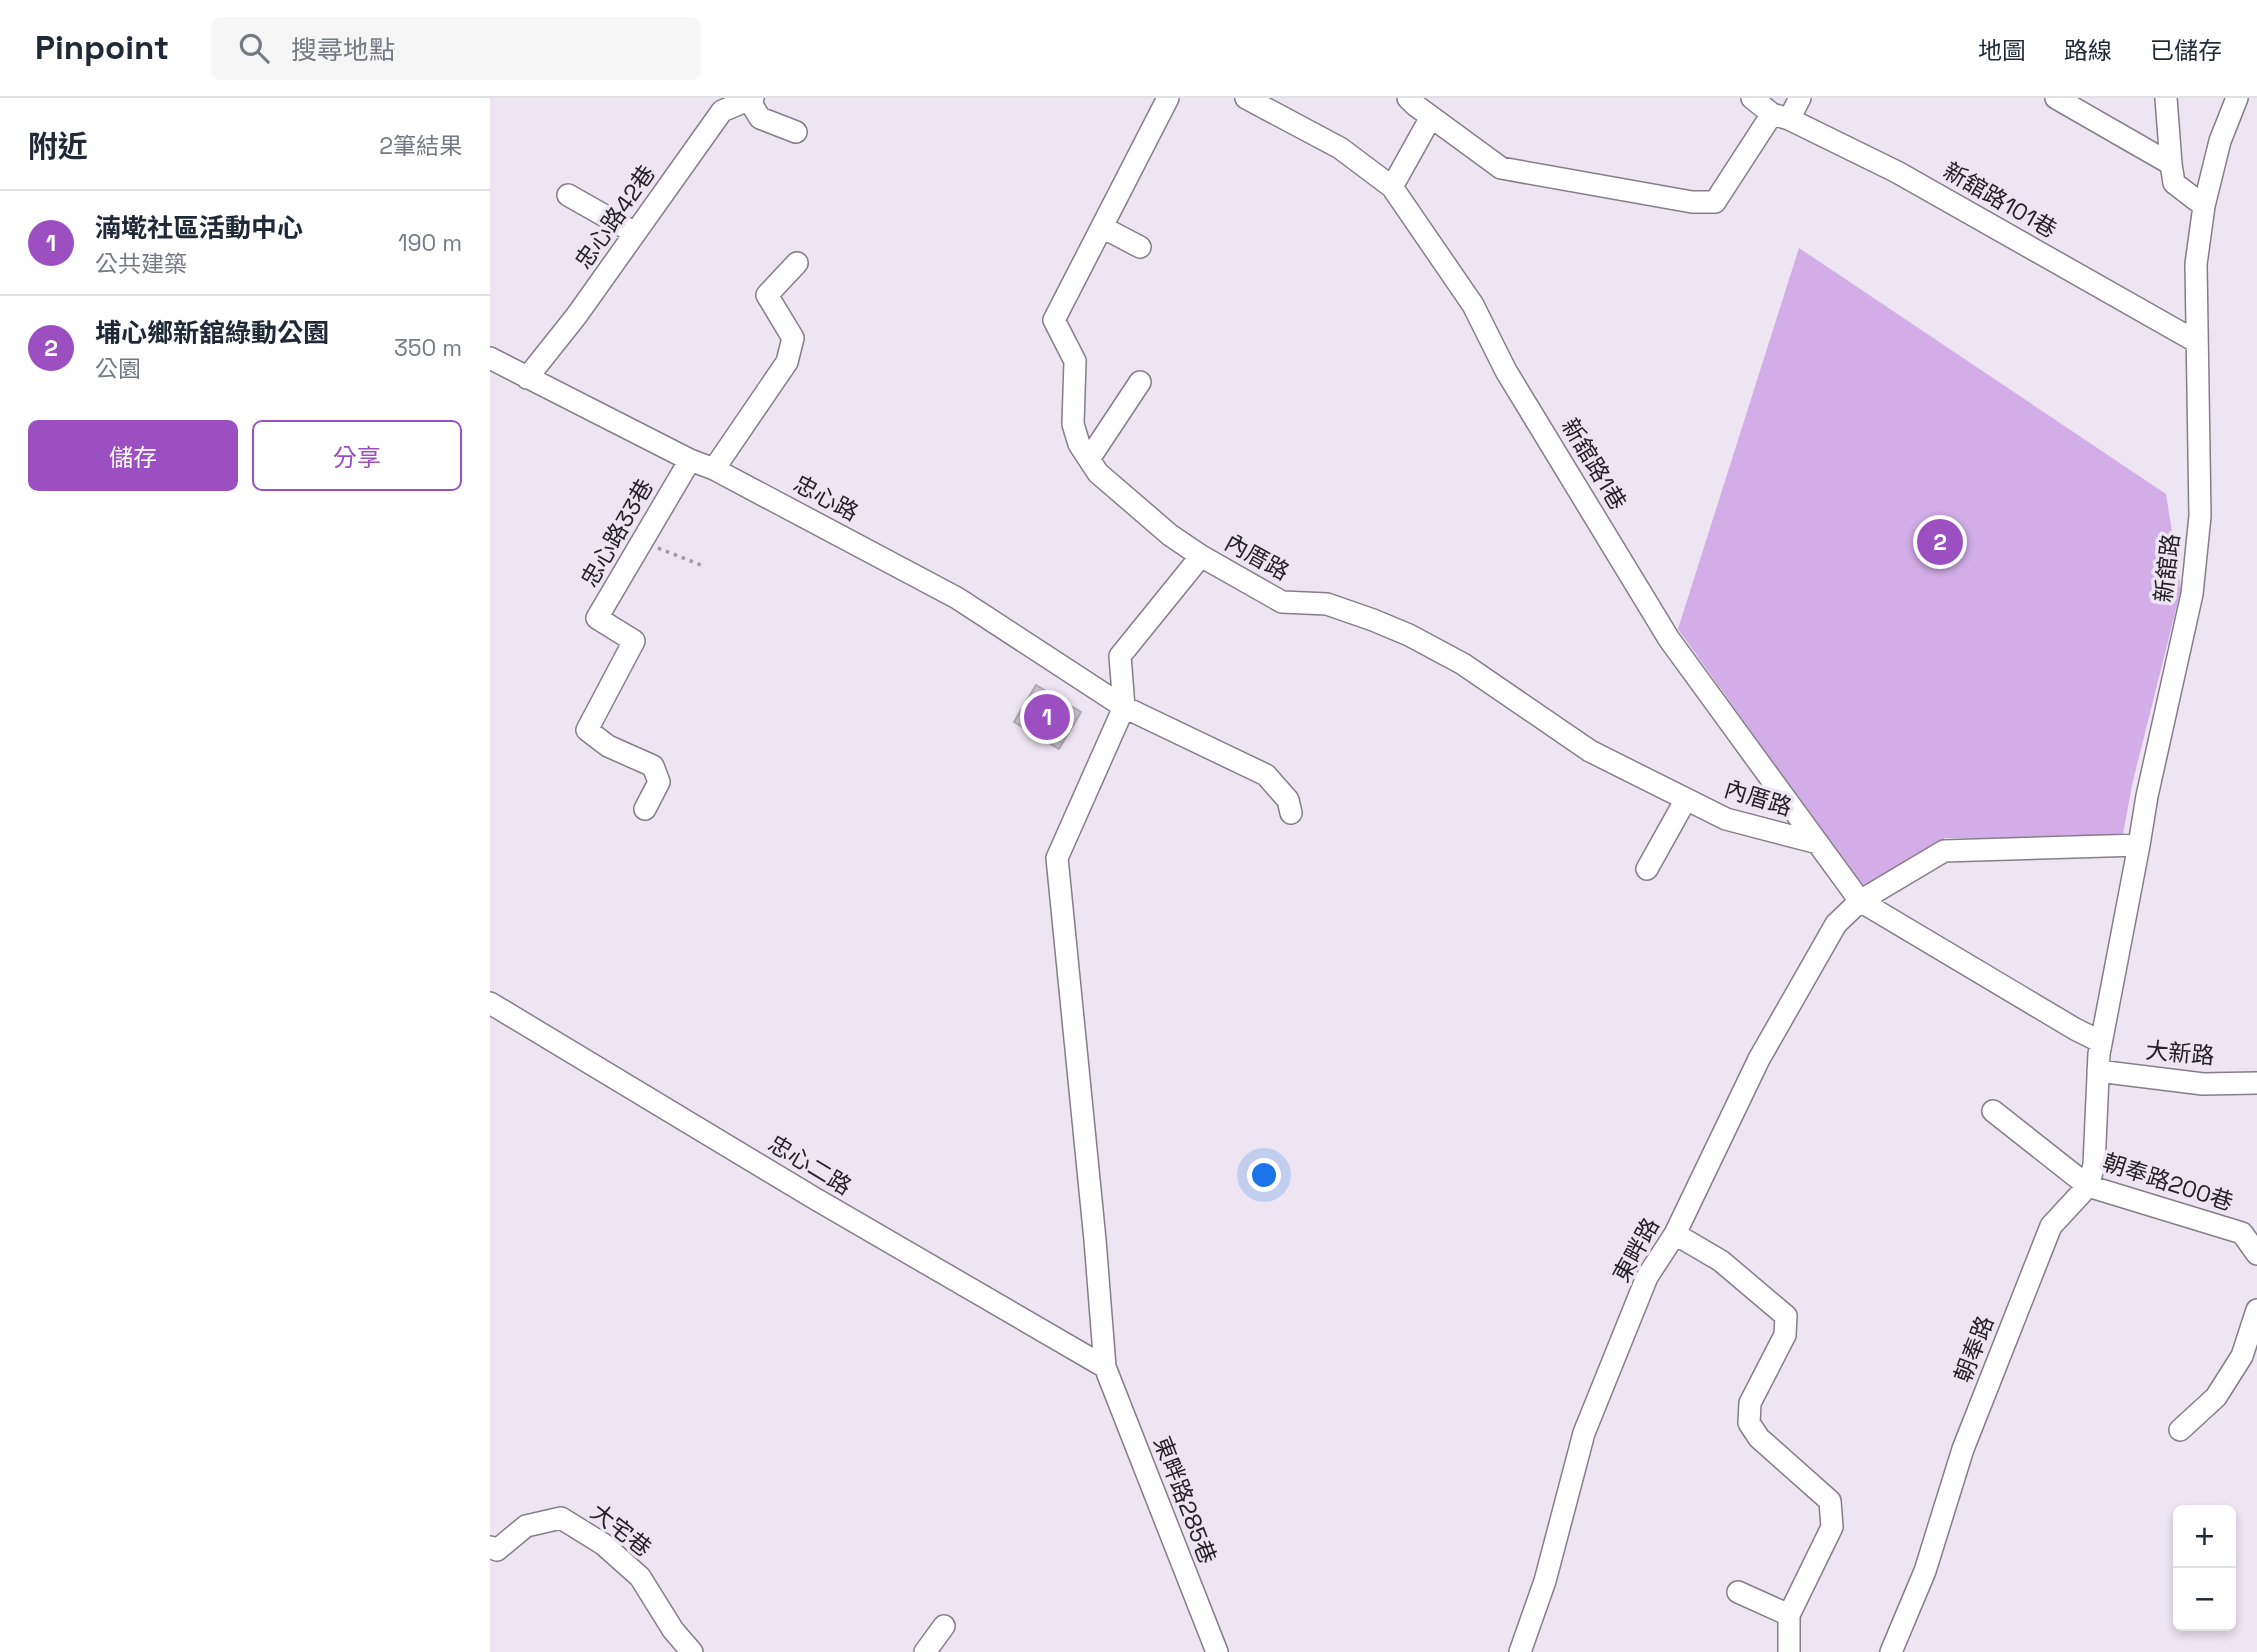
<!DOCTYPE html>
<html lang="zh-TW">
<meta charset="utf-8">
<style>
body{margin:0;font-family:"Space Grotesk","Noto Sans TC",sans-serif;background:#f6f6f7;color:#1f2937}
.controls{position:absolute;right:21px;bottom:21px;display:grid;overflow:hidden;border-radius:10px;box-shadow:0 4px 10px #0003}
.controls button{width:63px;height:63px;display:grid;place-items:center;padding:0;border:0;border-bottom:2px solid #e0e1e3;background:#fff;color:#1f2937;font:35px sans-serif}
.you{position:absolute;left:775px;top:1078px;width:24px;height:24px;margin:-18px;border:5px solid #fff;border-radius:50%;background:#1a73e8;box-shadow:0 0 0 10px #1a73e833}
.badge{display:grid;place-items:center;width:46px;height:46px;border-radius:50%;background:#9b4fc0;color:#fff;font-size:23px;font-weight:700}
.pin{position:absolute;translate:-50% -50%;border:4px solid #fff;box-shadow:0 2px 7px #0006}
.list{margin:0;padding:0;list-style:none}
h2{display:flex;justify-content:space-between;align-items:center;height:91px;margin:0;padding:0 28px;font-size:30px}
h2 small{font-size:23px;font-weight:400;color:#747a83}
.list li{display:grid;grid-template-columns:46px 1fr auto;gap:21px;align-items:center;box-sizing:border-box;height:105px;padding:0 28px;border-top:2px solid #e0e1e3}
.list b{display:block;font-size:26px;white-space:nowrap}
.list p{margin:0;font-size:23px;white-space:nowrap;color:#747a83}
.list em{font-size:23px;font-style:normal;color:#747a83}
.actions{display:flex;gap:14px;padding:21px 28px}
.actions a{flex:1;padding:16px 0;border:2px solid #9b4fc0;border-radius:10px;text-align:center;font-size:24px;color:#9b4fc0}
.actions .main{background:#9b4fc0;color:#fff}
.icon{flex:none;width:38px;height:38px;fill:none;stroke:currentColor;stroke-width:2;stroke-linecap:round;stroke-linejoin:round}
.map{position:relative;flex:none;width:1767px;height:1554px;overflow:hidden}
header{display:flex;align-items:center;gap:42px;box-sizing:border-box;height:98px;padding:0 35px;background:#fff;border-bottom:2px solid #e0e1e3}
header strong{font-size:33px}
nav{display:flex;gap:38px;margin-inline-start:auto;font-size:24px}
.search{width:490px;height:63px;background:#f6f6f7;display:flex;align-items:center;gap:18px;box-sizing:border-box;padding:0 24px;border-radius:10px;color:#747a83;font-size:26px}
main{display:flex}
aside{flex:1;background:#fff}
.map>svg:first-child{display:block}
</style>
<header>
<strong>Pinpoint</strong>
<div class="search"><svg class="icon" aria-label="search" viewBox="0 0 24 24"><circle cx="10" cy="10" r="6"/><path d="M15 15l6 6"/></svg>搜尋地點</div>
<nav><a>地圖</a><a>路線</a><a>已儲存</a></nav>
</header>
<main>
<aside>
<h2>附近<small>2筆結果</small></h2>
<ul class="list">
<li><span class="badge">1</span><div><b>湳墘社區活動中心</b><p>公共建築</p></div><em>190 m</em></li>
<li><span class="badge">2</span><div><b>埔心鄉新舘綠動公園</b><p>公園</p></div><em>350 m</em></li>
</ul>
<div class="actions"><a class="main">儲存</a><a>分享</a></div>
</aside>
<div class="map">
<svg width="1767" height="1554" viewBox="0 0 1767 1554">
<rect width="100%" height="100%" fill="#ede5f2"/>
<!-- green -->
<path fill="#d2ade7" d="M1309,150L1676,396L1691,491L1642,687L1632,742L1455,740L1375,793L1188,531Z"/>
<!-- building -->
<path fill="#cdc5d2" stroke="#b2aab7" stroke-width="2" d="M546,587L591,614L569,651L524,624Z"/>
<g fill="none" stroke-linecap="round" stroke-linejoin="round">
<!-- minor casing -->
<g stroke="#857e89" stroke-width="24">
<path id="minor" d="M678,0L564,222L585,263L583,326L589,346L608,375L680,437L711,458L792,504L837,506L883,522L919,537L973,566L1100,653L1236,721L1328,745
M756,0L850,50L902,89L983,207L1016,273L1179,541L1370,803L1585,931L1611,944
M918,0L925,7L1011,70L1202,104H1225L1282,16
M1262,0L1282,16L1299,21L1407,74L1707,244
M1566,0L1681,66L1684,85L1714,108
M1676,0L1681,66
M259,2L270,20L306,34
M1299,21L1310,0
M902,89L941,19
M78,97L145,135
M612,129L650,149
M0,260L200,362L224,371L467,500L634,609L776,677L798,702L801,715
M37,280L87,217L232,13L263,0
M599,361L650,284
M224,371L297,264L303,240L277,197L307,165
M711,458L630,558L634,609L567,760L605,1142L615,1269L727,1554
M155,711L169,684L163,668L118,648L97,632L144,543L107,520L200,362
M1157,771L1196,701
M0,905L324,1100L615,1269
M1608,973L1713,986L1767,985
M1503,1013L1598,1088L1752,1135L1767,1156
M1185,1136L1231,1163L1296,1218L1295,1237L1260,1305L1259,1325L1269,1340L1340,1403L1342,1429L1299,1517V1554
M1690,1332L1726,1299L1752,1258L1767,1212
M0,1449L7,1452L36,1428L71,1420L113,1446L150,1479L183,1532L202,1554
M1248,1494L1299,1517
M435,1554L454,1528
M1030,1554L1055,1483L1094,1335L1157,1179L1185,1136L1269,961L1346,826L1370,803L1454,753L1649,747
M1401,1554L1435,1473L1473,1351L1561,1128L1598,1088L1604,1067L1609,956L1649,747L1657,698L1702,496L1710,418L1706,166L1714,108L1730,43L1747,0"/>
</g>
<!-- path -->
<path stroke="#a19ba5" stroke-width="3.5" stroke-dasharray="3.5 5" stroke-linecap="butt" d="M168,450L211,467"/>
<!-- minor -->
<use href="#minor" stroke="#fff" stroke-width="21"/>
</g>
<g text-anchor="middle" stroke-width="7" stroke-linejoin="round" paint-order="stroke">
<!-- street labels -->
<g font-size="23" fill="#252227" stroke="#ede5f2">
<text transform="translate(1510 102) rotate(30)" y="8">新舘路101巷</text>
<text transform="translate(125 119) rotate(-55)" y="8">忠心路42巷</text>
<text transform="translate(1104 366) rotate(59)" y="8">新舘路1巷</text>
<text transform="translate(336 400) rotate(28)" y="8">忠心路</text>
<text transform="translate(127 435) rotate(-60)" y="8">忠心路33巷</text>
<text transform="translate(767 459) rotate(29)" y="8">內厝路</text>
<text transform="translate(1677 470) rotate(-83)" y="8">新舘路</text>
<text transform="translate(1268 700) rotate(17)" y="8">內厝路</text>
<text transform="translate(1690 955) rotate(5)" y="8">大新路</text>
<text transform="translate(320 1067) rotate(31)" y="8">忠心二路</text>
<text transform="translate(1678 1084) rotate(18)" y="8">朝奉路200巷</text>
<text transform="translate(1146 1152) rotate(-61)" y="8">東畔路</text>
<text transform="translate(1484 1251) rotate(-69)" y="8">朝奉路</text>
<text transform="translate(695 1402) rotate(69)" y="8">東畔路285巷</text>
<text transform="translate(131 1432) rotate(38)" y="8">大宅巷</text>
</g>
</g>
</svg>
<div class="controls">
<button>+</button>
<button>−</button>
</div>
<div class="you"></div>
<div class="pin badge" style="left:557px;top:619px">1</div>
<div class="pin badge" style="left:1450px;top:444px">2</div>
</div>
</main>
